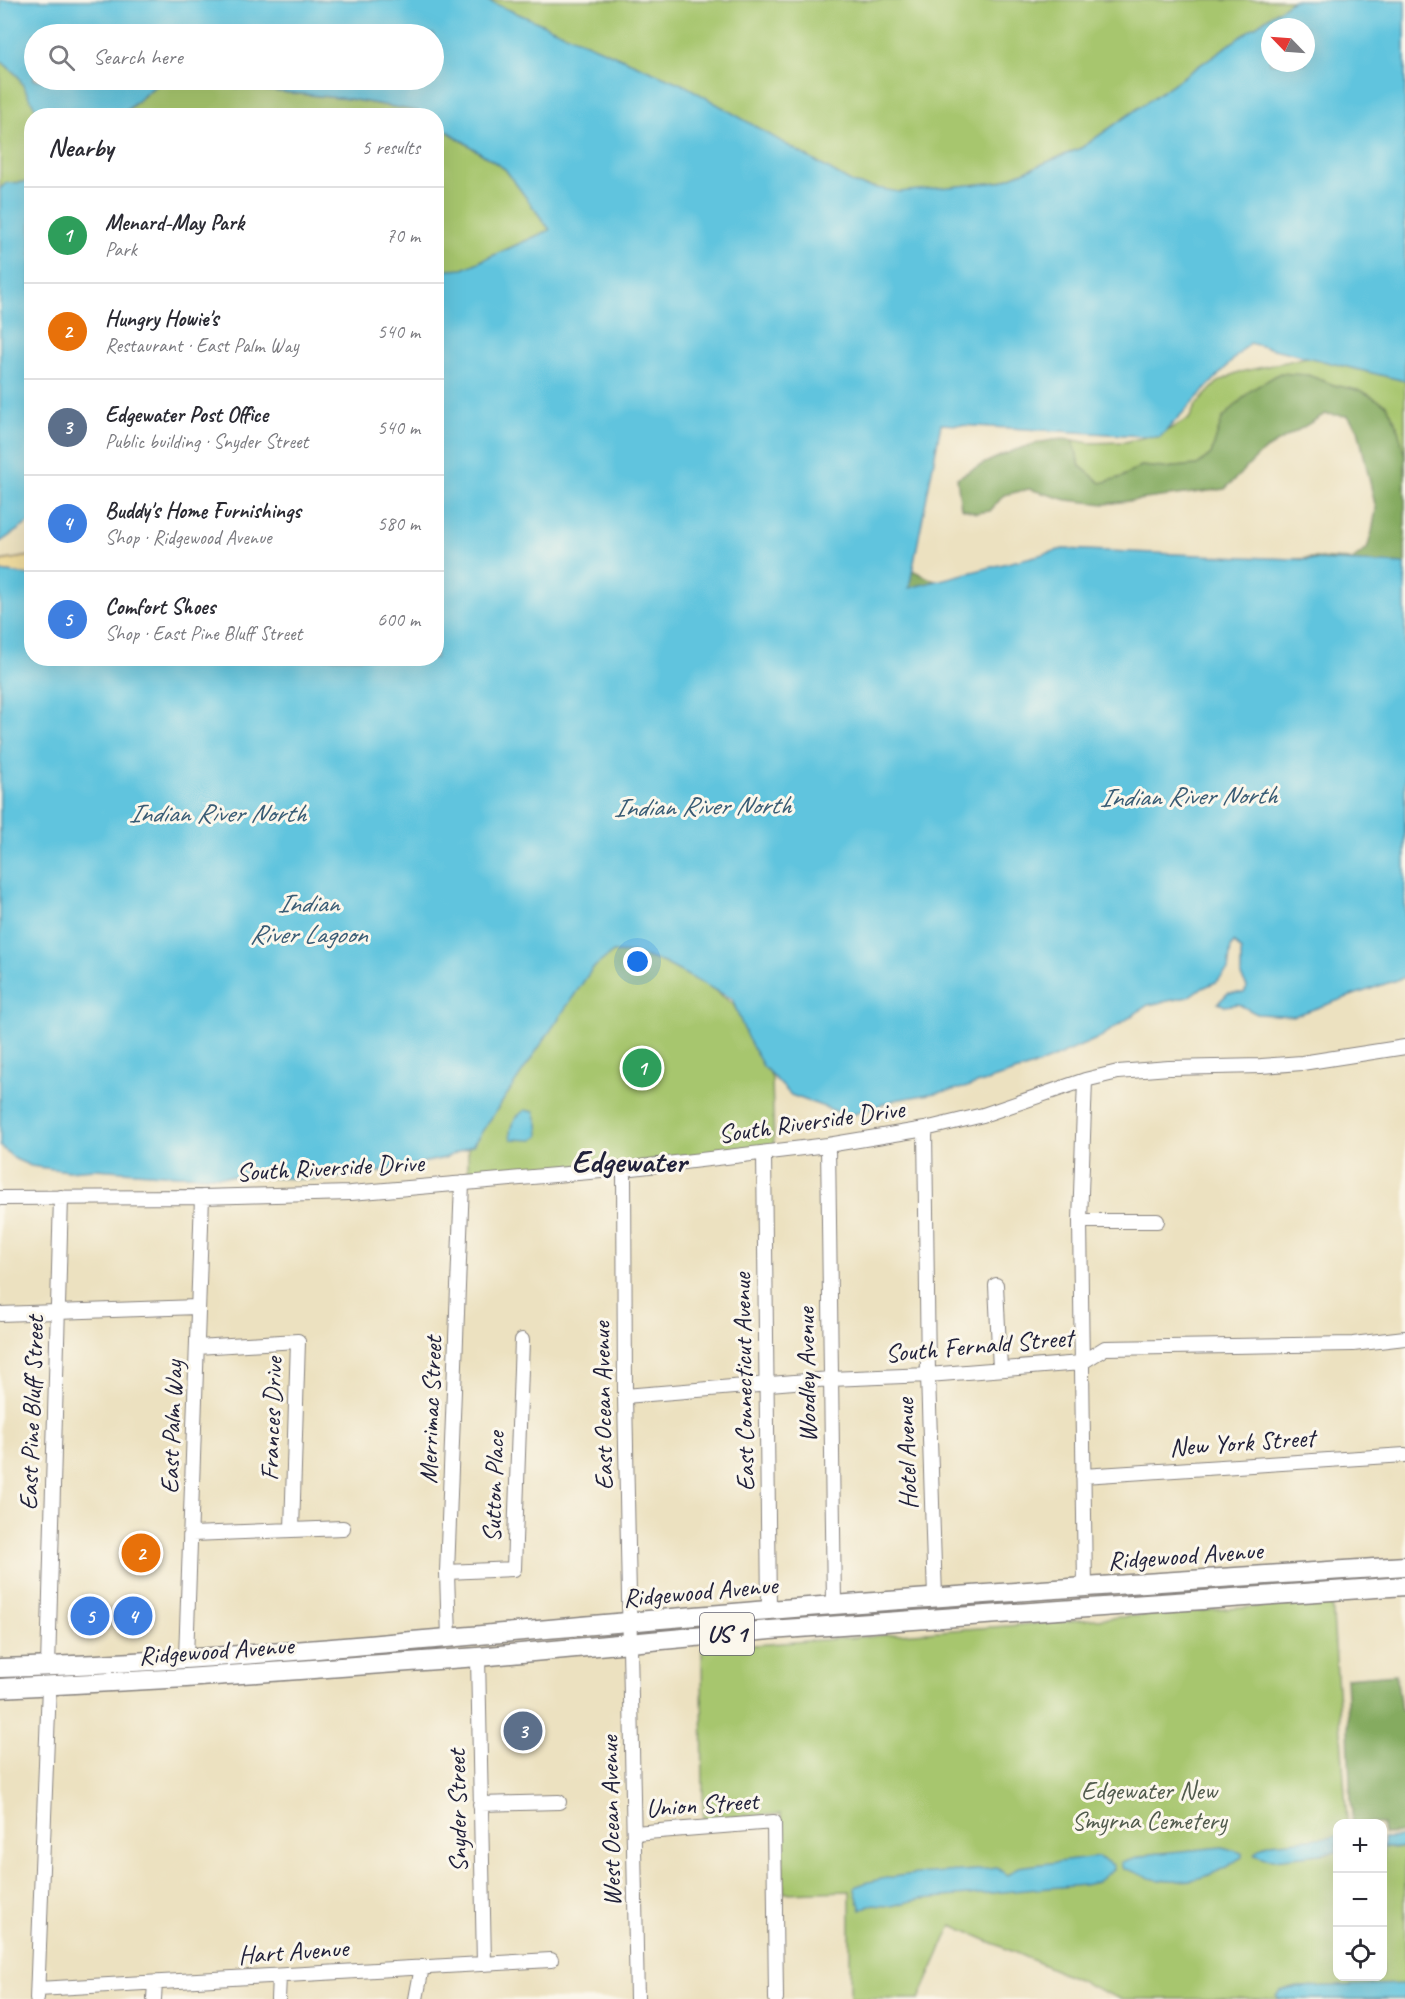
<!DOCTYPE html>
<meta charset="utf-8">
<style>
body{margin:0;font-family:Caveat,sans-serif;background:#f7f7f7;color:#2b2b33}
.controls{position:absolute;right:18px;bottom:18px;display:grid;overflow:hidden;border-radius:12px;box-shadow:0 6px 24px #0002}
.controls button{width:54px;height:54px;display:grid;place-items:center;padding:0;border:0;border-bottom:2px solid #e1e1e2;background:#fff;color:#2b2b33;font:30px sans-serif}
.compass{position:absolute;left:1261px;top:18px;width:54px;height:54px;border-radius:50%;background:#fff;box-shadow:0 6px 24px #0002;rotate:295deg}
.you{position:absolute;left:638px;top:962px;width:21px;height:21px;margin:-15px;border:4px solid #fff;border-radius:50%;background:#1a73e8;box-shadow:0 0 0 9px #1a73e833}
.badge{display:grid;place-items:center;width:39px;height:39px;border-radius:50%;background:#d1495b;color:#fff;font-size:20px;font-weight:700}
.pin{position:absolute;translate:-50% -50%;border:3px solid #fff;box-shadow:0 2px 6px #0006}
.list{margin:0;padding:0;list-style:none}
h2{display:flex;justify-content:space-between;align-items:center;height:78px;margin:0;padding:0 24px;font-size:26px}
h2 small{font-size:20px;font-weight:400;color:#7c7c81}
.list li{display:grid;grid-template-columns:39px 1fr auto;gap:18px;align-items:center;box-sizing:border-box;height:96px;padding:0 24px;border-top:2px solid #e1e1e2}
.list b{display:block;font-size:22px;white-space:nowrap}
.list p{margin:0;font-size:20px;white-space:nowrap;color:#7c7c81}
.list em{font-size:20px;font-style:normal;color:#7c7c81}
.icon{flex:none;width:33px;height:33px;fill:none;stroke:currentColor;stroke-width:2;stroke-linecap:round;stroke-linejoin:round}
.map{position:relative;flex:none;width:1405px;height:1999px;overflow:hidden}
.search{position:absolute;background:#fff;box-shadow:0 6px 24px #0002;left:24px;top:24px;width:420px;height:66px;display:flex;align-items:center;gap:15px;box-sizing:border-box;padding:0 21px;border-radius:33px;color:#7c7c81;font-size:22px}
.panel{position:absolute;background:#fff;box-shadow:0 6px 24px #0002;left:24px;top:108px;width:420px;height:558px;border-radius:24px}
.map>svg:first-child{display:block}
</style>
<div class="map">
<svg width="1405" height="1999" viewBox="0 0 1405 1999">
<rect width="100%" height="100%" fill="#fbf7ec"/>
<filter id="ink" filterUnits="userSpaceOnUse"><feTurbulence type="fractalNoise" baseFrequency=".0167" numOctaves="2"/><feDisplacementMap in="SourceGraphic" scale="12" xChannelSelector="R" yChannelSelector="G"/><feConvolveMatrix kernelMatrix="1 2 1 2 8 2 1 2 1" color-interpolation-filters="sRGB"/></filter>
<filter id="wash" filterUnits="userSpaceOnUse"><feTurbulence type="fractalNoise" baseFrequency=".008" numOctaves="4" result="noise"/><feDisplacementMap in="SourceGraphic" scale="24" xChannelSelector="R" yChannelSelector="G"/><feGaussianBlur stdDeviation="1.35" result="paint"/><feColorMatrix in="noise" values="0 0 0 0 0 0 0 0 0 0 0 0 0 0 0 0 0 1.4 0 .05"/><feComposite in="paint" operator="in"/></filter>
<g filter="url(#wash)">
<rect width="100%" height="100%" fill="#ece1c0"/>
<!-- green -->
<path fill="#a7c66e" stroke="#647454" stroke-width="1.5" d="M486,0H1293L1081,148L999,182L991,183L931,205L874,187L854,184L685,86Z
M0,60L18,76L39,115L32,116L31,182L7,183L0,189Z
M162,80L349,99L417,111L424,115L121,116Z
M436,124L505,169L550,230L480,261L473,271L437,278Z
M1312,356L1405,373V456L1334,385L1308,375L1223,419L1211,454L1197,465L1164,468L1141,466L1122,477L1101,483L1080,466L1073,440L1089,443L1125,442L1162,433L1189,419L1196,405L1217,383L1236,373Z
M553,947L660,950L733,1004L763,1057L772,1079L774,1148L468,1178V1139Z
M1332,1601L1347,1823L1338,1824V1976H1382L1383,1848H1405V1999H1121L952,1925L919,1999H850V1891L784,1893L781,1814L703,1819L702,1649Z"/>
<!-- forest -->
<path fill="#85ab61" stroke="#54664e" stroke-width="1.5" d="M1280,373L1308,375L1334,385L1362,391L1387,405L1397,425L1405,456V581L992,659L881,569H910L937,582L1259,561L1315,558L1352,560L1367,549L1372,532L1376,509L1358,429L1348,416L1325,414L1263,451L1225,489L1105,504L1067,500L1029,489L1004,495L990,511L976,513L961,508L957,478C984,462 1042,434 1073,440L1080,466L1101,483L1122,477L1141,466L1164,468L1197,465L1211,454L1222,419L1251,390Z
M1396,1674L1401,1710L1405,1713V1833L1383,1834L1382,1824L1353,1823C1348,1776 1349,1727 1346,1678Z"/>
<!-- sand -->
<path fill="#eeda9e" stroke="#887e6c" stroke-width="1.5" d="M31,556V572L29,575L0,571V561Z"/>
<!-- water -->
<path fill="#60c4de" stroke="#41738c" stroke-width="1.5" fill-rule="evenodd" d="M0,0H486L686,86L854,184L899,192L999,182L1081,148L1293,0H1405V381L1249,343L1160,437L941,424L909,588L1063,549L1405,564V977L1294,1016L1257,1014L1238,1004L1225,1006L1218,1003L1228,993H1244L1247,987L1241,976V951L1234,942L1231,947L1228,970L1216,982L1198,990L1188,997L1148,1005L1099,1038L1037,1065L964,1088L895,1100L849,1116L791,1095L763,1066L747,1037L732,999L664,963L634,953L613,952L592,969L473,1145L445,1158L361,1176L312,1179L176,1175L95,1169L68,1171L31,1166L15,1159L0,1146V571L29,575L31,572L32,658H436L437,271L463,269L550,230L505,169L437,124L436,116L424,115L417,111L349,99L162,80L121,115H39L18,76L0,60ZM1270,27H1306V63H1270ZM34,34H434V80H34Z
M31,182V521L0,542V189L6,183Z
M525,1110L534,1112L538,1124L539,1136L533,1140L511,1139C508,1126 514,1118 525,1110Z
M1337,1836V1852L1274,1859L1266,1858L1255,1854L1260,1848L1270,1843Z
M1405,1837V1848H1383V1838Z
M1223,1847L1242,1853V1857C1236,1860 1232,1864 1226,1867C1204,1880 1179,1884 1154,1879C1143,1877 1132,1869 1123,1869L1121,1863L1150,1854Z
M1098,1857L1113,1865L1114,1869L1097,1882L1084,1885L921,1899L891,1906L869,1905L861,1910L854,1887C898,1870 950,1874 997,1868L1007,1875L1018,1867Z
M1405,1984V1999H1279L1276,1996L1281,1991L1298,1987Z"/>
</g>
<g filter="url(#ink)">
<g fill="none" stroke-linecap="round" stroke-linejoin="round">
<!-- minor casing -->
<g stroke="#87827e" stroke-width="16">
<path id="minor" d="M1085,1080L1080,1221L1085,1588
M925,1129L928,1375L935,1598
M828,1145L834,1605
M764,1153L769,1610
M624,1169L625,1396L637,1999
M0,1198L202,1197L351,1193L624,1169L828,1145L925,1129L983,1115L1085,1080L1118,1072L1169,1068L1261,1066L1302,1063L1405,1047
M1080,1221H1157
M996,1285L1000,1369
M0,1314L197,1307
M197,1347L298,1341L292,1529
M625,1396L830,1379L928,1375L1081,1363L1105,1348L1353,1344L1405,1338
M1083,1476L1405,1455
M192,1534L343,1528
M447,1572L514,1569L522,1340
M449,1639L447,1572L462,1183
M478,1657L484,1964
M186,1658L202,1197
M48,1667L61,1197
M480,1804L559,1802
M634,1833L774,1822L776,1999
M38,1989L551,1960
M37,1999L49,1686
M154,1999L155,1983
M278,1999L279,1976
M416,1999L422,1967"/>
</g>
<!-- major casing -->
<g stroke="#87827e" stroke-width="21">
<path id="major" d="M0,1668C257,1660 513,1630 769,1610C981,1593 1193,1580 1405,1566
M0,1688L186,1678L327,1668L478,1657L770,1630L1405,1586"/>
</g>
<!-- minor -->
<use href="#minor" stroke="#fff" stroke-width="14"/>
<!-- major -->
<use href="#major" stroke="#fff" stroke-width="18"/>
</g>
</g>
<g text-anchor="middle" stroke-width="6" stroke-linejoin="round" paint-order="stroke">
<!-- shield labels -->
<rect fill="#fbf7ec" stroke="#636270" stroke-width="1.5" x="700" y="1613" width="54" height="42" rx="4.5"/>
<g font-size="24" font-weight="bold" fill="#22223b">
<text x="727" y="1642">US 1</text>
</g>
<!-- street labels -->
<g font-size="26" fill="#22223b" stroke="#fbf7ec">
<text transform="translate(811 1121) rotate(-8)" y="9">South Riverside Drive</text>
<text transform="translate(330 1167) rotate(-3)" y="9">South Riverside Drive</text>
<text transform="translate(979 1345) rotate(-5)" y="9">South Fernald Street</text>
<text transform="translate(806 1375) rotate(-91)" y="9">Woodley Avenue</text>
<text transform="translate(743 1382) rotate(-91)" y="9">East Connecticut Avenue</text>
<text transform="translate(602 1406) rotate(-91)" y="9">East Ocean Avenue</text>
<text transform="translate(430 1410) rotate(-88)" y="9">Merrimac Street</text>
<text transform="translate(31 1413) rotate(-88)" y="9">East Pine Bluff Street</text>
<text transform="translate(271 1419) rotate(-88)" y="9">Frances Drive</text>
<text transform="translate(171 1427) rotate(-88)" y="9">East Palm Way</text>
<text transform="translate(1242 1442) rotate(-4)" y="9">New York Street</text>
<text transform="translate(906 1454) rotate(-92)" y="9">Hotel Avenue</text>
<text transform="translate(493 1487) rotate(-88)" y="9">Sutton Place</text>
<text transform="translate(1185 1555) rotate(-4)" y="9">Ridgewood Avenue</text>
<text transform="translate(700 1591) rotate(-5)" y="9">Ridgewood Avenue</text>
<text transform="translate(216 1650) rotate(-4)" y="9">Ridgewood Avenue</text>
<text transform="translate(702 1804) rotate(-4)" y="9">Union Street</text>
<text transform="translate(457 1811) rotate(-91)" y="9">Snyder Street</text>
<text transform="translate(610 1821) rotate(-91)" y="9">West Ocean Avenue</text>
<text transform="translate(293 1951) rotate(-4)" y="9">Hart Avenue</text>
</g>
<!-- park labels -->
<g font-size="26" fill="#515b4d" stroke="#fbf7ec">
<text x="1149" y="1799">Edgewater New<tspan x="1149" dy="30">Smyrna Cemetery</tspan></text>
</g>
<!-- water labels -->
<g font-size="27" font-style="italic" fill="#385b74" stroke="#fbf7ec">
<text transform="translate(1188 796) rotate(-1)" y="9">Indian River North</text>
<text transform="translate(702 806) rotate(-1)" y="9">Indian River North</text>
<text x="217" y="822">Indian River North</text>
<text x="308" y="912">Indian<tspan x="308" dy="31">River Lagoon</tspan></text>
</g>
<!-- district labels -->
<g font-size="32" font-weight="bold" fill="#22223b" stroke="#fbf7ec">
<text x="629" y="1172">Edgewater</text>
</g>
</g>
</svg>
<div class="controls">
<button>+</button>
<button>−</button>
<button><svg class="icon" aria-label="locate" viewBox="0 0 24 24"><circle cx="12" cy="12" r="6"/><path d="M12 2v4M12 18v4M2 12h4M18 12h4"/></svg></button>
</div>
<svg class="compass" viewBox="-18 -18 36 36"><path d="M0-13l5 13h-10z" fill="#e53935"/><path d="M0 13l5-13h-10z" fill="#7c7c81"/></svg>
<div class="you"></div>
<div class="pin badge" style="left:642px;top:1068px;background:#2e9e5b">1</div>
<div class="pin badge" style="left:141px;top:1553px;background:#e8710a">2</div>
<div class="pin badge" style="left:523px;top:1731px;background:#5c6f8a">3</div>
<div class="pin badge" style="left:133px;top:1616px;background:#3f7fe0">4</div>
<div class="pin badge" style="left:90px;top:1616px;background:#3f7fe0">5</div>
<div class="search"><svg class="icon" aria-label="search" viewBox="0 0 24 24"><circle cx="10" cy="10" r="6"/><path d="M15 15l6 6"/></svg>Search here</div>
<section class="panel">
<h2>Nearby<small>5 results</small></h2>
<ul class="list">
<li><span class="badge" style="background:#2e9e5b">1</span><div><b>Menard-May Park</b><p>Park</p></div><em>70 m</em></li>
<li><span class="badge" style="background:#e8710a">2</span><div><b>Hungry Howie's</b><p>Restaurant · East Palm Way</p></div><em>540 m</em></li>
<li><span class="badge" style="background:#5c6f8a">3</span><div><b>Edgewater Post Office</b><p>Public building · Snyder Street</p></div><em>540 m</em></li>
<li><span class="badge" style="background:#3f7fe0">4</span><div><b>Buddy's Home Furnishings</b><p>Shop · Ridgewood Avenue</p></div><em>580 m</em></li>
<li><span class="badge" style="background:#3f7fe0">5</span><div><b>Comfort Shoes</b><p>Shop · East Pine Bluff Street</p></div><em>600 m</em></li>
</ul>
</section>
</div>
